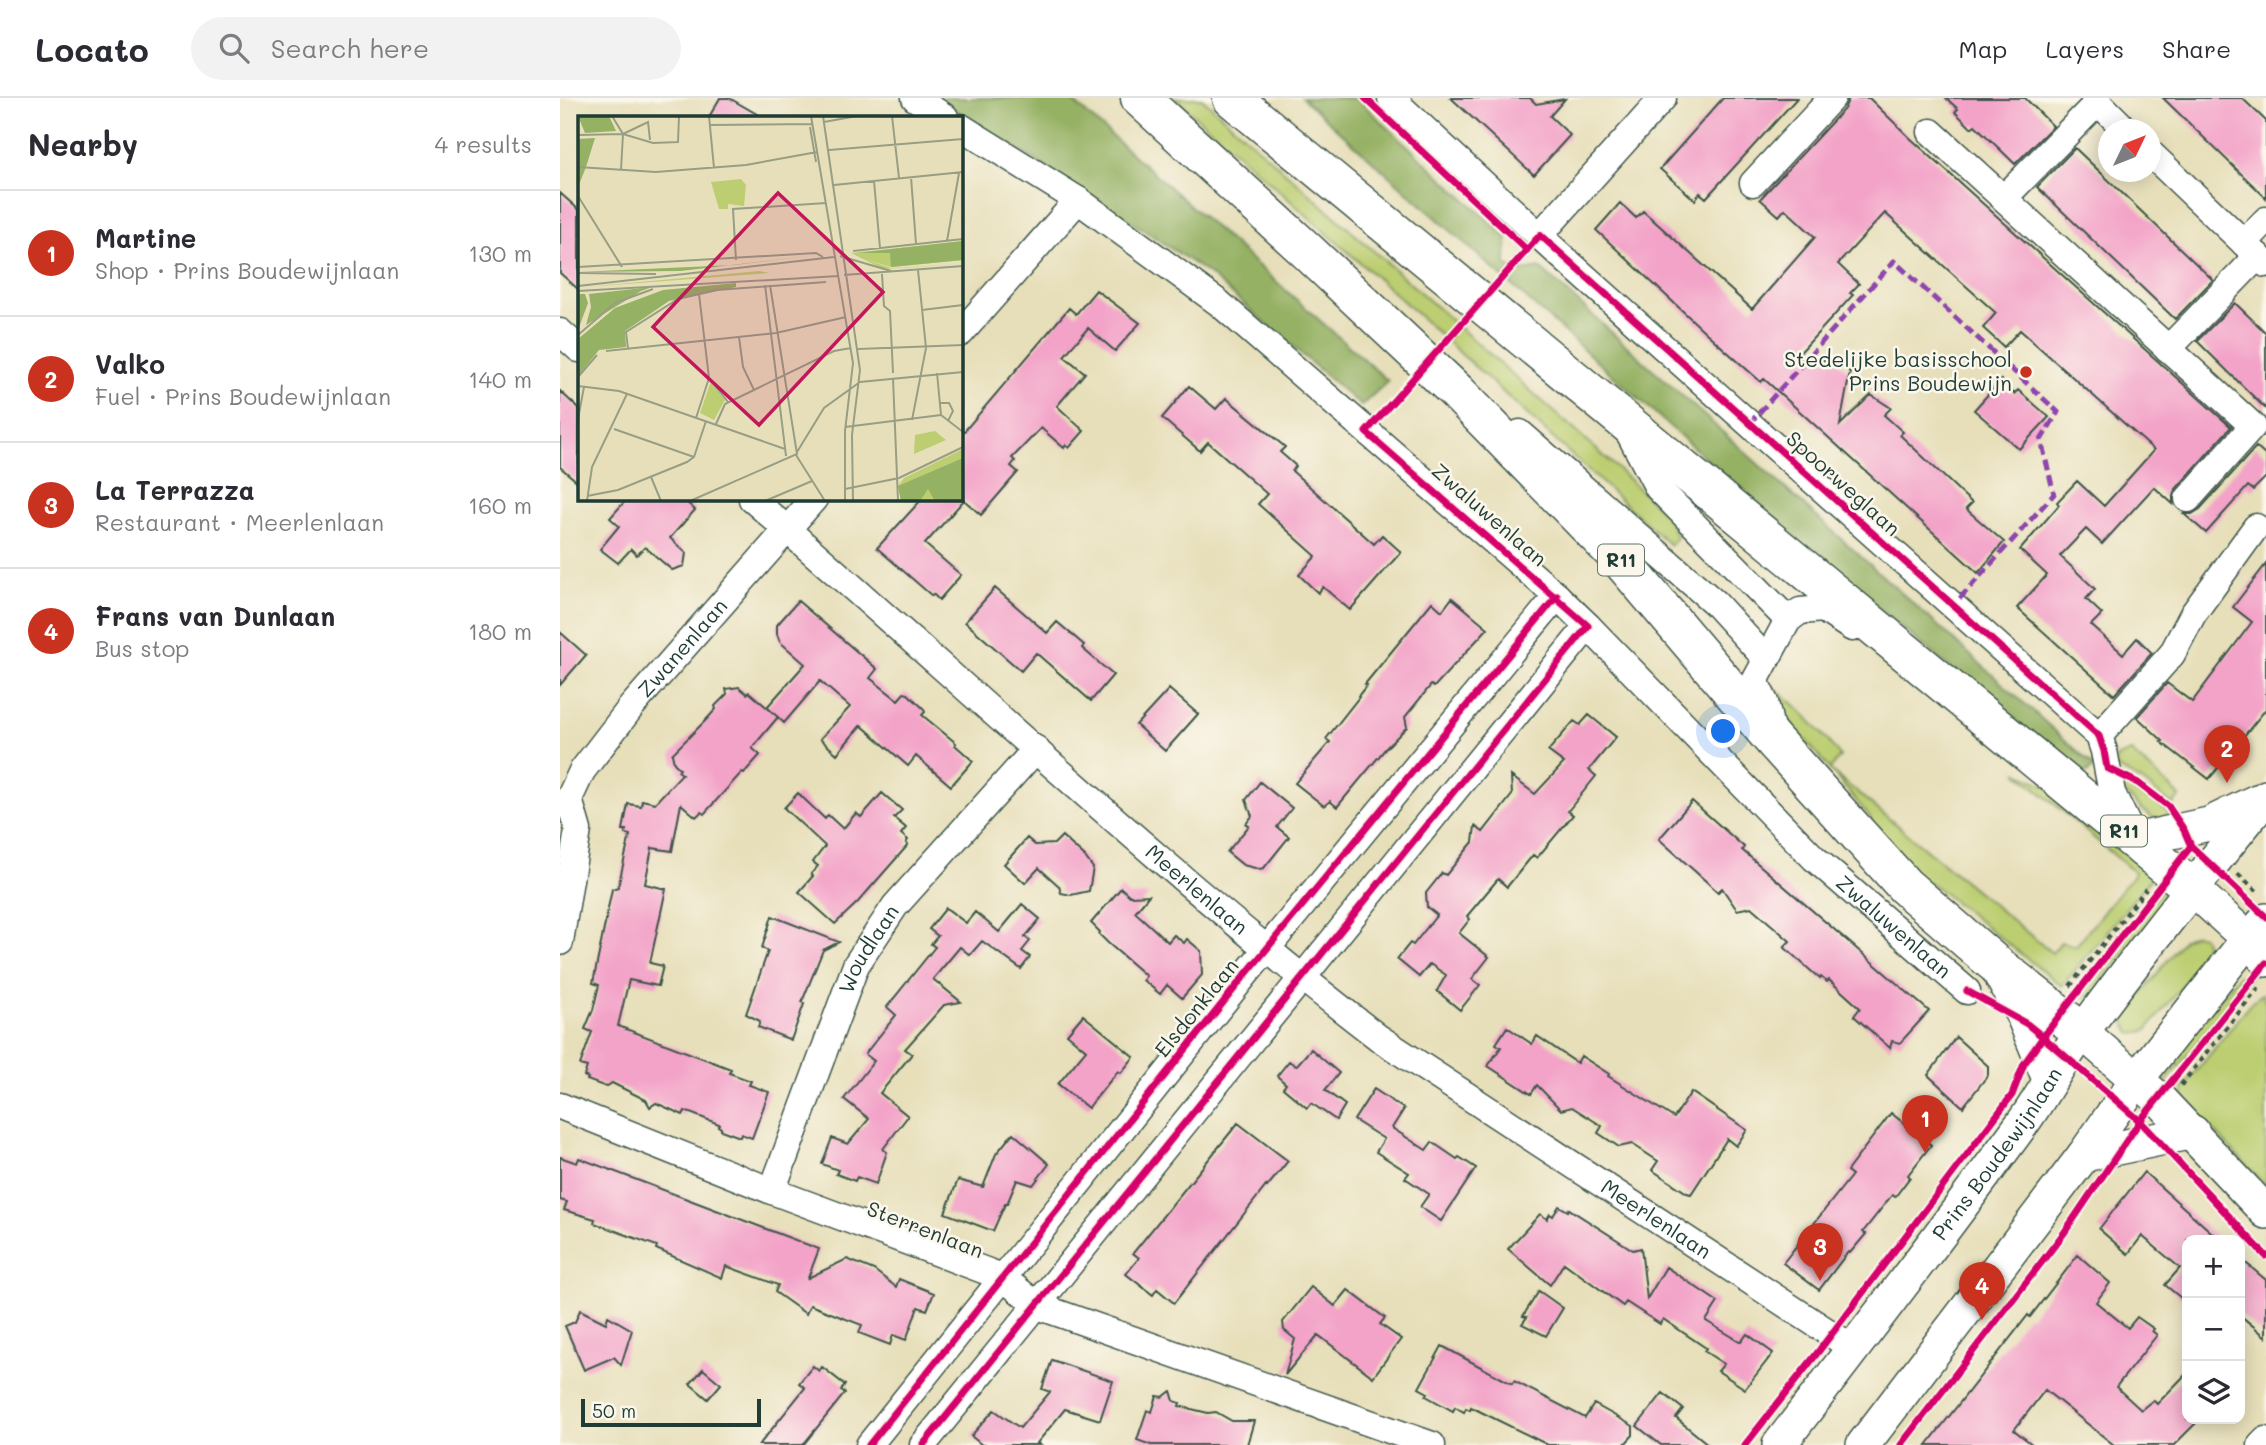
<!DOCTYPE html>
<meta charset="utf-8">
<style>
body{margin:0;font-family:Mali,sans-serif;background:#f2f2f3;color:#2b2b33}
.controls{position:absolute;right:21px;bottom:21px;display:grid;overflow:hidden;border-radius:14px;box-shadow:0 4px 18px #0003}
.controls button{width:63px;height:63px;display:grid;place-items:center;padding:0;border:0;border-bottom:2px solid #e1e1e2;background:#fff;color:#2b2b33;font:35px sans-serif}
.compass{position:absolute;left:1538px;top:21px;width:63px;height:63px;border-radius:50%;background:#fff;box-shadow:0 4px 18px #0003;rotate:47deg}
.scale{position:absolute;left:21px;bottom:18px;width:180px;box-sizing:border-box;padding-left:7px;border:4px solid #1f3d34;border-top:0;font-size:19px;line-height:24px;white-space:nowrap;color:#1f3d34;-webkit-text-stroke:5px #fbf7ec;paint-order:stroke}
.you{position:absolute;left:1164px;top:634px;width:24px;height:24px;margin:-18px;border:5px solid #fff;border-radius:50%;background:#1a73e8;box-shadow:0 0 0 10px #1a73e833}
.badge{display:grid;place-items:center;width:46px;height:46px;border-radius:50%;background:#c8321e;color:#fff;font-size:23px;font-weight:700}
.pin{position:absolute;translate:-50% -58px;filter:drop-shadow(0 2px 4px #0008)}
.pin::after{content:'';position:absolute;top:37px;width:24px;height:21px;background:inherit;clip-path:polygon(0 0,100% 0,50% 100%)}
.list{margin:0;padding:0;list-style:none}
h2{display:flex;justify-content:space-between;align-items:center;height:91px;margin:0;padding:0 28px;font-size:30px}
h2 small{font-size:23px;font-weight:400;color:#7c7c81}
.list li{display:grid;grid-template-columns:46px 1fr auto;gap:21px;align-items:center;box-sizing:border-box;height:126px;padding:0 28px;border-top:2px solid #e1e1e2}
.list b{display:block;font-size:26px;white-space:nowrap}
.list p{margin:0;font-size:23px;white-space:nowrap;color:#7c7c81}
.list em{font-size:23px;font-style:normal;color:#7c7c81}
.icon{flex:none;width:38px;height:38px;fill:none;stroke:currentColor;stroke-width:2;stroke-linecap:round;stroke-linejoin:round}
.map{position:relative;flex:none;width:1706px;height:1347px;overflow:hidden}
header{display:flex;align-items:center;gap:42px;box-sizing:border-box;height:98px;padding:0 35px;background:#fff;border-bottom:2px solid #e1e1e2}
header strong{font-size:33px}
nav{display:flex;gap:38px;margin-inline-start:auto;font-size:24px}
.search{width:490px;height:63px;background:#f2f2f3;display:flex;align-items:center;gap:18px;box-sizing:border-box;padding:0 24px;border-radius:38px;color:#7c7c81;font-size:26px}
main{display:flex}
aside{flex:1;background:#fff}
.map>svg:first-child{display:block}
</style>
<header>
<strong>Locato</strong>
<div class="search"><svg class="icon" aria-label="search" viewBox="0 0 24 24"><circle cx="10" cy="10" r="6"/><path d="M15 15l6 6"/></svg>Search here</div>
<nav><a>Map</a><a>Layers</a><a>Share</a></nav>
</header>
<main>
<aside>
<h2>Nearby<small>4 results</small></h2>
<ul class="list">
<li><span class="badge">1</span><div><b>Martine</b><p>Shop · Prins Boudewijnlaan</p></div><em>130 m</em></li>
<li><span class="badge">2</span><div><b>Valko</b><p>Fuel · Prins Boudewijnlaan</p></div><em>140 m</em></li>
<li><span class="badge">3</span><div><b>La Terrazza</b><p>Restaurant · Meerlenlaan</p></div><em>160 m</em></li>
<li><span class="badge">4</span><div><b>Frans van Dunlaan</b><p>Bus stop</p></div><em>180 m</em></li>
</ul>
</aside>
<div class="map">
<svg width="1706" height="1347" viewBox="0 0 1706 1347">
<rect width="100%" height="100%" fill="#fbf7ec"/>
<filter id="ink" filterUnits="userSpaceOnUse"><feTurbulence type="fractalNoise" baseFrequency=".0143" numOctaves="2"/><feDisplacementMap in="SourceGraphic" scale="14" xChannelSelector="R" yChannelSelector="G"/><feConvolveMatrix kernelMatrix="1 2 1 2 8 2 1 2 1" color-interpolation-filters="sRGB"/></filter>
<filter id="wash" filterUnits="userSpaceOnUse"><feTurbulence type="fractalNoise" baseFrequency=".00686" numOctaves="4" result="noise"/><feDisplacementMap in="SourceGraphic" scale="28" xChannelSelector="R" yChannelSelector="G"/><feGaussianBlur stdDeviation="1.57" result="paint"/><feColorMatrix in="noise" values="0 0 0 0 0 0 0 0 0 0 0 0 0 0 0 0 0 1.4 0 .05"/><feComposite in="paint" operator="in"/></filter>
<g filter="url(#wash)">
<rect width="100%" height="100%" fill="#e7dfba"/>
<!-- green -->
<path fill="#bcce71" stroke="#6e8652" stroke-width="2" d="M615,0H642L1055,368L1107,418L1117,439L1110,447L842,202Z
M1207,584C1236,605 1258,630 1280,658L1270,672L1492,855L1501,844L1516,848L1575,775L1457,674L1488,689L1594,777L1502,888L1372,786L1351,776L1319,741L1310,719L1204,593Z
M1571,654L1620,698L1613,707L1582,683L1556,669V660Z
M1557,679L1582,692L1610,716L1602,720H1592L1560,691Z
M1605,787L1609,799L1529,899L1519,900Z
M1634,836L1643,838L1645,844V860L1587,932L1576,936L1571,935L1565,925V918L1624,841Z
M1684,876H1691L1606,985L1601,976L1678,878Z
M1702,896L1706,907V1088L1624,1002L1623,990L1690,906Z"/>
<!-- forest -->
<path fill="#95b163" stroke="#5a774c" stroke-width="2" d="M377,0H509L828,283L801,308L649,176L581,130Z
M742,0H796L947,140L946,166L956,174L980,170L1535,669L1527,675L1518,677L1236,441Z"/>
<g id="blocks">
<!-- building -->
<path fill="#f3a3c8" d="M160,0H169L202,19H149Z
M891,0H970L976,6L1005,1L990,18L1010,37L974,77Z
M1163,0H1237L1146,100L1140,95L1135,102L1100,71Z
M1289,0H1309L1349,39L1671,329L1616,391L1613,398V406L1594,389L1542,446L1526,431L1500,458L1535,491L1526,501L1542,516L1531,527L1563,556L1577,540L1592,555L1554,597L1457,510L1487,477L1460,452L1499,407L1497,404L1517,383L1544,408L1594,352L1460,232L1444,249L1423,230L1436,215L1325,115L1278,166L1299,186L1290,195L1293,197L1235,260L1277,263L1290,274L1280,327L1311,297L1331,310L1324,317L1343,334L1340,337L1412,405L1406,411L1444,444L1418,475L1204,281L1201,284L1144,233L1036,132L1060,105L1076,120L1083,113L1192,211L1255,139L1225,111L1219,118L1200,101L1284,11Z
M1386,0H1465L1493,28L1455,66L1415,27L1411,30L1395,14L1398,11Z
M1603,0H1682L1706,23V100Z
M1515,50L1653,182L1615,221L1477,89Z
M0,95L19,112V192L0,175Z
M536,192L580,225L555,253L528,230L504,258L525,275L497,308L524,333L509,350L506,347L504,350L481,330L452,360L455,363L451,368L458,374L421,417L404,402L365,446L401,477L379,502L373,496L372,498L317,450L362,401H402L401,337L509,210L516,216Z
M1675,205L1706,235V311L1637,243Z
M1441,282L1454,296L1458,292L1489,319L1459,351L1414,312Z
M629,288L656,311L666,300L725,349L720,354L736,368L732,373L814,446L822,437L841,454L790,512L763,489L758,495L739,477L756,458L698,406L707,396L648,344L640,353L602,320Z
M0,293L19,311V385L0,369Z
M1696,349L1706,358V379L1693,392L1688,388L1646,435L1624,416H1632L1640,411Z
M67,401H123L135,412L110,440L126,455L124,468L112,472L85,449L77,457L71,451L58,465L40,451L59,428L50,420Z
M1706,466V611L1649,681L1601,644L1603,643L1577,619L1607,585L1632,604L1692,524L1673,509Z
M435,490L487,535L497,524L524,547L522,550L553,577L531,603L476,555L461,573L405,524Z
M892,500L928,530L874,589L871,587L845,619L847,629L826,650L777,709L770,703L764,708L735,685L770,644L766,641L799,599L798,598L807,587L805,586L872,504L882,513Z
M238,503L317,571L310,580L338,602L344,595L348,596L363,610L365,614L362,617L396,645L395,647L413,663L391,688L356,658L348,668L301,627L277,656L260,641L290,609L260,583L224,625L207,609L245,566L220,544L217,536V527Z
M0,534L26,557L0,587Z
M179,589L187,596L189,594L218,619L192,650L200,657L184,675L182,674L144,716L141,714L136,719L121,706L112,753L92,750L85,786L106,791L90,865L103,868L98,888L69,882L58,928L171,971L169,975L191,983L189,987L209,994L192,1040L181,1036L180,1039L161,1032V1030L158,1028L159,1026L125,1013L123,1017L96,1005L90,1009L86,1002L52,985L46,989L27,982L28,980L24,978L27,969L20,967L32,934L25,931L33,912L39,887L33,885L52,791L58,789L70,737L65,736L66,732H63L68,706L81,708L82,702L95,705L122,676L118,673L120,671L114,665L112,656L146,622L156,611L155,608L167,596L166,591Z
M609,591L638,616L605,653L576,627Z
M1029,617L1056,639L1029,672L1036,678L1008,713L1013,717L977,760L973,757L947,789L938,781L907,818L910,821L899,835L929,859L912,881L920,887L900,912L877,893L886,877L870,866L859,879L837,861L850,845L853,847L877,817L867,809L866,795L882,775L886,777L913,744L915,728L923,734L952,697L951,678L975,696L1004,665L988,653L1014,623L1020,627Z
M700,684L732,710L717,729L729,739L704,770L699,771L683,767L667,754L689,728L686,726L692,718L686,702Z
M238,695L265,721L268,717L283,731L296,715L301,719L322,695L342,712L334,720L346,730L341,736L348,742L346,745L348,747L298,804L275,826L239,794L253,778L251,776L258,768L253,764L265,748L224,710Z
M1132,703L1184,749L1182,752L1369,913L1340,945L1332,943L1330,950L1294,918L1300,910L1269,882L1267,884L1261,879L1260,881L1224,849L1230,843L1191,809L1177,812L1162,790L1158,794L1099,741Z
M502,738L525,759L533,770L529,793L511,797L501,795L499,788L479,770L465,785L444,766L467,740L475,747L494,746Z
M561,790L570,798L589,797L575,814L608,844L614,837L624,845L627,841L641,853L642,877L622,900L607,887L600,896L583,882L586,878L548,845L539,836L540,834L531,825Z
M462,806L480,821L465,839L470,843L462,853L470,859L461,871L422,843L410,857L400,849L373,881L401,904L384,907L345,951L352,956L320,995L348,1018L323,1051L327,1054L316,1086L297,1079L295,1083L276,1076L278,1072L262,1066L272,1040L288,1046L309,1021L284,1001L314,963L305,956L336,917L327,909L375,849L371,846L378,838L369,831L386,810L406,825L415,814L439,834Z
M212,818L279,844L263,852L242,904L244,906L231,942L198,929L200,923L186,916L208,853L202,850Z
M523,917L574,959L561,975L558,973L528,1010L498,986L526,952L507,936Z
M947,929L972,946L977,938L1017,965L1021,958L1049,976L1048,978L1114,1020L1131,994L1187,1032L1176,1048L1167,1041L1131,1096L1127,1095L1092,1072L1098,1063L1072,1046L1059,1049L1038,1035L1042,1028L1012,1009L1001,1012L977,987L971,996L928,968L941,949L936,946Z
M1396,939L1428,968V977L1403,1009L1368,977Z
M751,951L779,975L765,992L785,1007L776,1022L751,1005L747,1010L723,990L726,986L717,978L729,963L736,968Z
M814,991L844,1011L832,1030L866,1052L872,1044L897,1061L899,1059L916,1070L881,1123L860,1109L869,1096L845,1080L849,1075L816,1054L824,1041L794,1022Z
M1331,1015L1371,1047L1348,1077L1350,1079L1335,1099L1332,1097L1303,1134L1306,1136L1290,1155L1288,1154L1259,1192L1223,1165L1292,1077L1287,1073Z
M678,1025L728,1063L707,1089L706,1088L614,1205L597,1191L593,1197L566,1176L579,1160L573,1155Z
M453,1035L489,1066L473,1087L457,1082L447,1106H445L433,1133L385,1115L398,1082L423,1089L436,1056Z
M0,1059L17,1065L19,1060L259,1151L248,1180L287,1161L314,1172L336,1189L339,1181L374,1195L367,1212L358,1209L346,1242L333,1237L330,1247L299,1235L302,1227L250,1207L246,1216L215,1194L218,1187L166,1168L162,1180L96,1151L97,1148L34,1125L35,1121L4,1112L7,1104L0,1102Z
M1584,1074L1660,1142H1627V1205L1605,1187L1620,1170L1582,1138L1568,1156L1539,1131Z
M999,1108L1008,1113L1009,1111L1073,1152L1081,1150L1087,1201L1106,1169L1158,1204L1146,1223L1181,1244L1187,1236L1213,1255L1185,1291L1158,1273L1164,1266L1144,1253L1146,1250L1103,1221L1100,1226L1066,1204L1063,1208L1004,1165L990,1187L948,1151L980,1116L987,1121L990,1116L993,1118Z
M1518,1157L1550,1185L1536,1204L1568,1230L1577,1219L1594,1231L1592,1233L1597,1237L1556,1289L1581,1312L1593,1302L1597,1306L1627,1275V1321H1640L1614,1347H1554L1485,1292L1454,1332L1473,1347H1367L1468,1217L1470,1219Z
M1680,1160L1706,1182V1239L1680,1217Z
M751,1189L775,1208L788,1192L825,1220L820,1226L841,1241L813,1279L758,1237L725,1277L735,1241L724,1232L723,1224Z
M979,1193L1003,1210L986,1238L962,1226L967,1219L963,1218Z
M20,1212L46,1225L48,1218L72,1232L61,1267L54,1259L24,1272L5,1228L15,1224Z
M882,1248L952,1286L954,1283L1025,1320L1034,1306L1073,1328V1337L1064,1347H988L911,1309L910,1312L906,1310L904,1314L895,1309L893,1313L866,1298L868,1295L859,1290Z
M492,1262L553,1283L540,1322L505,1311L477,1345L480,1347H422L411,1338L434,1312L460,1330L490,1294L482,1291Z
M253,1268L259,1273L262,1269L285,1287L281,1292L285,1295L243,1347H199L245,1290L239,1285Z
M143,1271L161,1286L148,1301L130,1286Z
M611,1293L614,1303L620,1305L619,1308L648,1315L656,1314L672,1323H694L687,1347H591L577,1342L587,1312L592,1314L597,1298L603,1299Z
M1103,1295L1123,1311L1116,1320L1149,1347H1101L1077,1328Z"/>
</g>
</g>
<g filter="url(#ink)">
<use href="#blocks" fill-opacity="0" stroke="#3d5548" stroke-width="2"/>
<g fill="none" stroke-linecap="round" stroke-linejoin="round">
<!-- minor casing -->
<g stroke="#3d5548" stroke-width="29">
<g id="minor">
<path d="M355,0L385,19"/>
<path d="M831,0L998,155L1539,638L1544,653L1552,695L1570,732"/>
<path d="M1534,0L1566,32"/>
<path id="s1" d="M401,29L518,102L659,205L997,498L1028,528L1254,760L1407,893"/>
<path d="M1371,34L1693,328L1628,401"/>
<path d="M1590,55L1706,166"/>
<path d="M1193,85L1272,0"/>
<path d="M1444,100L1538,4"/>
<path d="M980,137L1103,0"/>
<path d="M1684,145L1706,122"/>
<path d="M0,234L19,251"/>
<path d="M401,235L518,102"/>
<path d="M1608,251L1698,158"/>
<path d="M1068,333L1098,390L1228,522"/>
<path d="M960,335L1155,505L1206,561"/>
<path id="s2" d="M192,401C400,581 600,772 819,940L1294,1251"/>
<path d="M1212,635L1205,604L1195,583L1228,522L1240,513L1263,511L1292,530"/>
<path d="M1539,638L1612,556L1633,516L1696,429"/>
<path id="s3" d="M0,706L9,701L22,673L72,608L254,401"/>
<path d="M0,844L18,732L9,701"/>
<path d="M0,1008L212,1093L442,1179L478,1208L872,1347"/>
<path id="s4" d="M212,1093L296,867L335,808L476,651"/>
<path d="M309,1347L686,876L997,498"/>
<path d="M363,1347L1028,528"/>
<path d="M1701,1347L1706,1342"/>
</g>
</g>
<!-- major casing -->
<g stroke="#3d5548" stroke-width="36">
<g id="major">
<path d="M1575,742L1649,726L1697,703"/>
<path d="M1632,790L1688,841L1706,862"/>
<path d="M1436,869L1463,918L1489,981"/>
<path d="M1522,934L1599,1001L1706,1114"/>
<path d="M1524,1057L1633,1034"/>
<path id="s5" d="M1219,1347C1301,1241 1383,1134 1462,1026C1484,996 1500,963 1523,933C1582,853 1643,776 1706,699"/>
<path d="M1303,1347L1524,1057L1577,981L1688,841L1706,822"/>
</g>
</g>
<!-- highway casing -->
<g stroke="#3d5548" stroke-width="41">
<path id="highway" d="M580,0L745,151L897,294L1058,459L1213,642L1345,788L1433,864L1522,934
M672,0L1632,790"/>
</g>
<!-- path -->
<path stroke="#3d5548" stroke-width="4.5" stroke-dasharray="5 5" stroke-linecap="butt" d="M1678,776L1700,796
M1510,888L1586,791
M1621,987L1701,887"/>
<!-- minor -->
<use href="#minor" stroke="#fff" stroke-width="26"/>
<!-- major -->
<use href="#major" stroke="#fff" stroke-width="33"/>
<!-- highway -->
<use href="#highway" stroke="#fff" stroke-width="38"/>
<!-- quiet -->
<path stroke="#8e44ad" stroke-width="5" stroke-dasharray="10 5" stroke-linecap="butt" d="M1189,326L1334,163L1498,314L1481,342L1494,396L1393,508"/>
<!-- cycleway casing -->
<g stroke="#fbf7ec" stroke-width="11">
<path id="cycleway" d="M805,0L967,152
M1631,748L1483,939L1580,1023L1706,865
M309,1347L686,876L997,498
M363,1347L1028,528L806,334L980,137L1539,638L1544,653L1547,670L1578,685L1608,708L1624,732L1631,748L1706,819
M1185,1347L1255,1258L1452,997L1464,966L1483,939L1467,926L1407,893
M1341,1347L1504,1135L1580,1023L1706,1158"/>
</g>
<!-- cycleway -->
<use href="#cycleway" stroke="#d6006c" stroke-width="7"/>
</g>
</g>
<!-- markers -->
<circle fill="#c8321e" stroke="#fbf7ec" stroke-width="2.5" cx="1466" cy="274" r="7"/>
<g text-anchor="middle" stroke-width="5" stroke-linejoin="round" paint-order="stroke">
<!-- shield labels -->
<g fill="#fbf7ec" stroke="#61756b" stroke-width="2">
<rect x="1038" y="446.5" width="46" height="31" rx="5"/>
<rect x="1541" y="717.5" width="46" height="31" rx="5"/>
</g>
<g font-size="19" font-weight="bold" fill="#1f3d34">
<text x="1061" y="469">R11</text>
<text x="1564" y="740">R11</text>
</g>
<!-- poi labels -->
<g font-size="21" fill="#1f3d34" stroke="#fbf7ec" text-anchor="end">
<text x="1452" y="269">Stedelijke basisschool<tspan x="1452" dy="24">Prins Boudewijn</tspan></text>
</g>
<!-- street labels -->
<g font-size="21" fill="#1f3d34" stroke="#fbf7ec">
<text transform="translate(1283 386) rotate(42)" y="7">Spoorweglaan</text>
<text transform="translate(929 417) rotate(41)" y="7">Zwaluwenlaan</text>
<text dy="7" stroke="none"><textPath href="#s3" startOffset="200">Zwanenlaan</textPath></text>
<text dy="7" stroke="none"><textPath href="#s2" startOffset="592">Meerlenlaan</textPath></text>
<text dy="7" stroke="none"><textPath href="#s1" startOffset="1232">Zwaluwenlaan</textPath></text>
<text dy="7" stroke="none"><textPath href="#s4" startOffset="261">Woudlaan</textPath></text>
<text transform="translate(637 910) rotate(-51)" y="7">Elsdonklaan</text>
<text dy="7" stroke="none"><textPath href="#s5" startOffset="364">Prins Boudewijnlaan</textPath></text>
<text dy="7" stroke="none"><textPath href="#s2" startOffset="1158">Meerlenlaan</textPath></text>
<text transform="translate(365 1132) rotate(21)" y="7">Sterrenlaan</text>
</g>
</g>
<!-- overview -->
<g transform="translate(18 18)">
<rect width="385" height="385" fill="#e7dfba"/>
<path d="M163,63L168,69L166,90L150,88V93H141L133,66ZM385,125V144L313,151L286,143L313,152L385,148L305,153L273,137ZM181,155L191,157L8,171ZM133,265L147,284L136,304L122,297ZM357,315L368,324L336,338L337,319ZM385,333V385H323L320,370L326,362Z" fill="#bcce71"/>
<path d="M0,0H31L38,15L7,17ZM17,22L8,51L0,71V23ZM385,125V144L313,151L312,137H279ZM240,139L102,155L0,156L157,149ZM158,167V171L91,185L47,215L48,231L21,234L0,260V223L37,192L85,174ZM74,171L63,175L8,209L13,191L11,178ZM0,178H7L10,187L0,214ZM385,342V385H357L350,373L342,385H323L320,370Z" fill="#95b163"/>
<path fill="none" stroke="#979e84" stroke-width="2" d="M34,0L45,18L43,54M131,0L136,52M233,0L275,247L267,315V385M245,0L282,254L274,319L275,385M314,0L321,62M246,6L279,0M132,9L234,8M232,11L238,46M45,18L70,6L72,24M0,19L45,18L75,27L100,26L101,0M251,34L385,23M0,51L78,56L168,49L239,36M333,61L338,128M296,65L302,132M256,69L385,56M0,80L44,151M369,125L381,57M275,135L385,123M262,140L313,155M158,144L155,93L248,87M0,151L238,137L245,141M0,157L78,158M304,158L306,190L312,195L315,257M266,159L385,150M187,169L208,340M0,170L256,141M0,175L260,160M344,194L385,189M0,219L37,187L75,173M161,221L165,251L176,274M50,233L48,216L100,183L139,174L248,166M280,233L385,229M28,235L198,217L268,201M359,257L363,299L385,316M0,261L19,239M131,262L150,286M315,262L320,385M0,270L41,275L207,333M361,287H371L375,295L370,305M118,302L131,262L121,178M0,303L6,271M334,304L348,232L340,154M138,308L147,288L256,235L273,232M267,311L363,299M36,313L116,341M219,336L246,292L282,266L385,256M218,339L247,385M73,361L83,385M267,373L321,362L385,331M9,380L40,374L109,346L116,341L128,305M9,385L14,351L49,278M112,385L219,338L192,169M187,385L234,365"/>
<path fill="#c2185b" fill-opacity="0.15" stroke="#c2185b" stroke-width="3.5" d="M200,77L305,176L181,309L75,211Z"/>
<rect width="385" height="385" fill="none" stroke="#1f3d34" stroke-width="3.5"/>
</g>
</svg>
<div class="controls">
<button>+</button>
<button>−</button>
<button><svg class="icon" aria-label="layers" viewBox="0 0 24 24"><path d="M12 4l9 5-9 5-9-5zM3 14l9 5 9-5"/></svg></button>
</div>
<svg class="compass" viewBox="-18 -18 36 36"><path d="M0-13l5 13h-10z" fill="#e53935"/><path d="M0 13l5-13h-10z" fill="#7c7c81"/></svg>
<div class="scale">50 m</div>
<div class="you"></div>
<div class="pin badge" style="left:1365px;top:1055px">1</div>
<div class="pin badge" style="left:1667px;top:685px">2</div>
<div class="pin badge" style="left:1260px;top:1183px">3</div>
<div class="pin badge" style="left:1422px;top:1222px">4</div>
</div>
</main>
